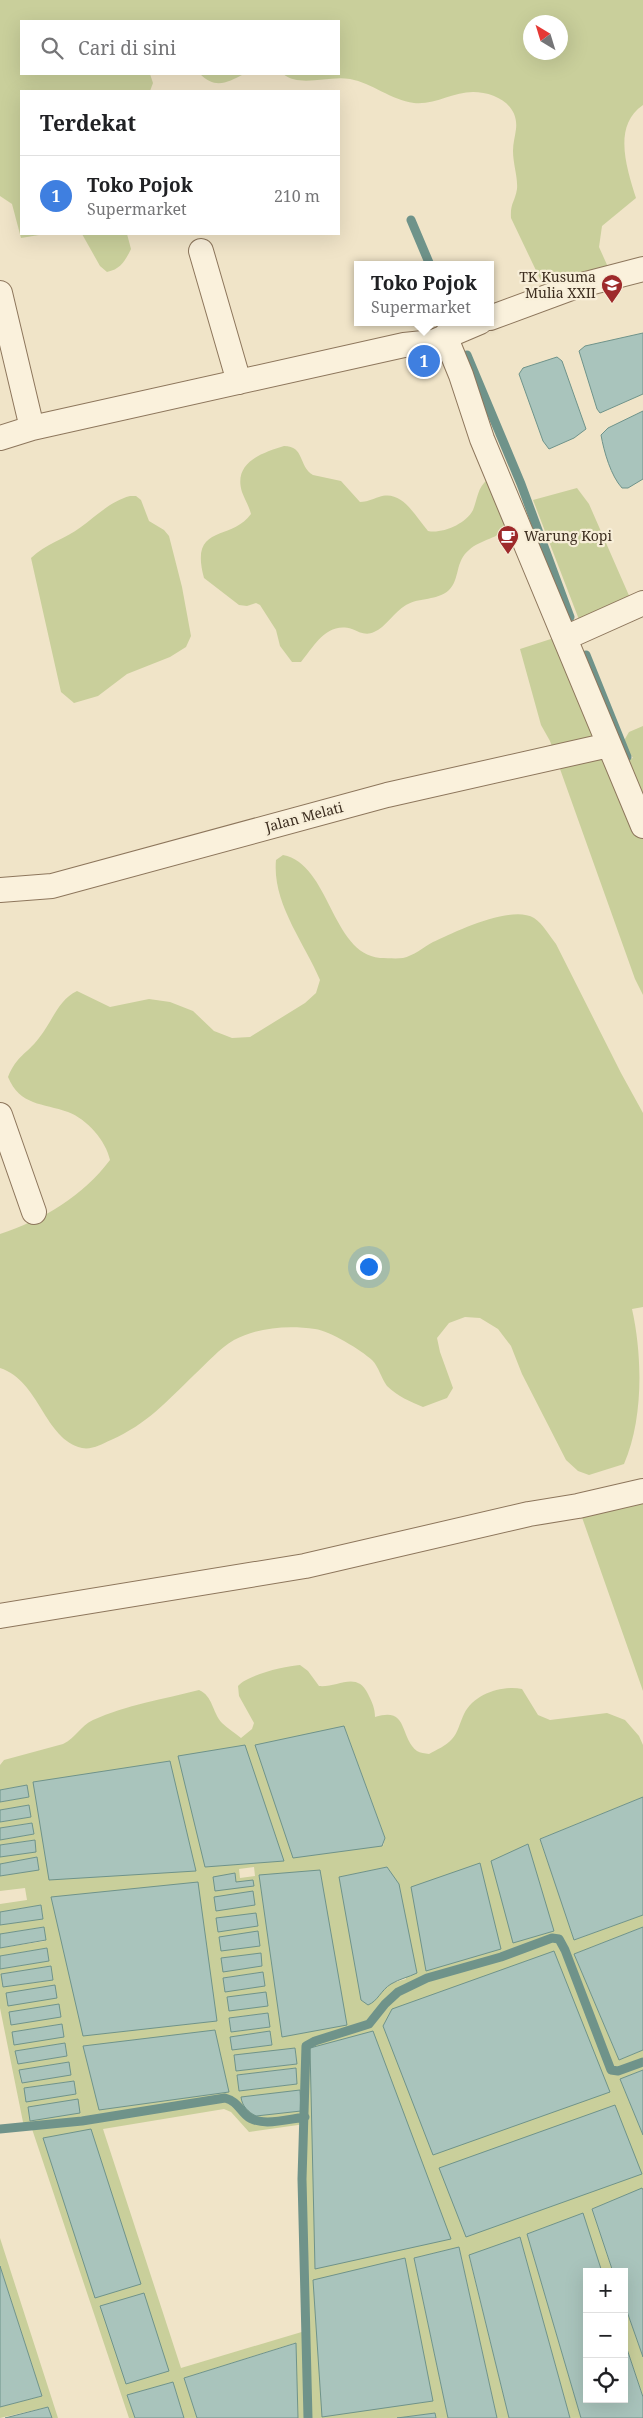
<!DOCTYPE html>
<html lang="id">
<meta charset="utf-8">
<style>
body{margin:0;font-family:"Noto Serif",serif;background:#f2f2f2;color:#202124}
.controls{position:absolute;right:15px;bottom:15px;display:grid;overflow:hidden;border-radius:0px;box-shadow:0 5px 20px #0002}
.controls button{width:45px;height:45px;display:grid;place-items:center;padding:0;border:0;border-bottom:1px solid #e0e0e0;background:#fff;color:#202124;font:25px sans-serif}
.compass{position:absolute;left:523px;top:15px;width:45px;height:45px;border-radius:50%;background:#fff;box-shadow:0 5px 20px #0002;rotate:322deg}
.you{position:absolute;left:368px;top:1266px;width:18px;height:18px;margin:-12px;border:4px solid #fff;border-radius:50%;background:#1a73e8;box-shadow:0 0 0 8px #1a73e833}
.badge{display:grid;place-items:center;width:32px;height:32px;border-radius:50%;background:#7c3aed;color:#fff;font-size:16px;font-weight:700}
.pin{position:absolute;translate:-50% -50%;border:2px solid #fff;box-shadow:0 1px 5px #0006}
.popup{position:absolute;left:354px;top:261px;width:140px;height:65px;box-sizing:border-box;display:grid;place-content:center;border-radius:0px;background:#fff;filter:drop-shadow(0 1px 4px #0005);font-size:16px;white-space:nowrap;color:#757577}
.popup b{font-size:19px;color:#202124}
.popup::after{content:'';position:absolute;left:50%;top:100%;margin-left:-10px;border:10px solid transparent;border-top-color:#fff}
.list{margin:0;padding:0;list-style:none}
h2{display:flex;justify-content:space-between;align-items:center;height:65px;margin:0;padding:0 20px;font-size:21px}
h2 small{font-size:16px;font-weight:400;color:#757577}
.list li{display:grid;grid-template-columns:32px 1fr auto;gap:15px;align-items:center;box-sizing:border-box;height:80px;padding:0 20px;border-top:1px solid #e0e0e0}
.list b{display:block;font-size:19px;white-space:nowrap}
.list p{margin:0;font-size:16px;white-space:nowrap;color:#757577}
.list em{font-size:16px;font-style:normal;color:#757577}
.icon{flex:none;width:28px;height:28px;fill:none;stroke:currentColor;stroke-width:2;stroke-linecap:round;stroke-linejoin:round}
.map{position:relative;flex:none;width:643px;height:2418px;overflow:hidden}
.search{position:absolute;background:#fff;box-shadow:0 5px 20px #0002;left:20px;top:20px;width:320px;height:55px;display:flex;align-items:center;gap:12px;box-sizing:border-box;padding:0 18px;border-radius:0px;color:#757577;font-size:19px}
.panel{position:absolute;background:#fff;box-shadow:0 5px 20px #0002;left:20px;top:90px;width:320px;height:145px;border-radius:0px}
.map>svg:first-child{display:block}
</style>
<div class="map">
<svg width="643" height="2418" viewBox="0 0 643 2418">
<rect width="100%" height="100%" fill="#f0e4c8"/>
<!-- green -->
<path fill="#c9cf9b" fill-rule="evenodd" d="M0,0H643V105C612,126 627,169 636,198L602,226L599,247L612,276L550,295L542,283L511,218C510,203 515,202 517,189C518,177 513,164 513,151C513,143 515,137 516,129C519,104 494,92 473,92C453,92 435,105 414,103C391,100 372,83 350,79C328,75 301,88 283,74H339V21H21V74H150L153,83L150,91H21V234H45L21,238L12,204L0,196ZM530,22H560V52H530Z
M200,74H244C227,83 215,89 200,74Z
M82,234H127L131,249C125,261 121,269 107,272L100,266Z
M284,446C305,446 298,466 313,475L341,481L360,502C367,502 372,499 379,497C402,489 415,516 428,531C442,534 466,524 473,510C478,498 477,488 488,479L508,526C499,539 481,539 469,550C455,561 460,580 449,590C437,601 420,597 406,605C394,612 386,627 374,632C366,636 359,632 352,629C327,621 314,646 301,662H292L280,646L276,630L260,605L256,603L247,606L239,605L204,578C189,523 231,542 251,514C249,506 245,500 242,492C233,463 261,453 284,446Z
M577,488L589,504L634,607L583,630L533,500Z
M130,496H136L141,500L149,521L164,530L169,536L182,587L191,636L186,647L170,657L127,674L98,696L74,703L61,692L31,558C45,544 65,539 81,527C96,516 111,501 130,496Z
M557,637L616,762L633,758L622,744L629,732L643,726V995L635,979L550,741L541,725L520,649Z
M283,855C330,864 331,953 380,958C387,958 396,959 403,958C413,956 424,947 433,942C454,932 512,904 534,918C543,924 549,935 556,944L621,1073L643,1113V1307L632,1309C643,1358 643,1421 624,1464L589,1475L578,1471L566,1460L522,1374L511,1346L498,1329L480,1318L465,1317L449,1323L437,1338L440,1352L453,1388L447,1398L423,1407C411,1402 397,1396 387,1386C381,1378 379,1367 372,1360C361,1350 330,1331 315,1329C289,1325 258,1327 234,1340C219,1349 207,1363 194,1375C166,1402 147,1424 111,1440C102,1444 92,1450 82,1448C44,1439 40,1381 0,1368V1234C43,1220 83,1196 110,1160C106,1141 87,1119 68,1112C43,1103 20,1106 8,1077C17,1055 26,1055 39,1038C52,1022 58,1000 77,991L110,1007L149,999L170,1002L193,1011L214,1031L232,1038L250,1037L305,1003L316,993L320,980C304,942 272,903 276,860Z
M643,1491V1691L578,1506Z
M300,1665L308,1671L319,1686C337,1688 357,1670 368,1694C372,1702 375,1708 375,1717C409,1706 399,1737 417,1751C420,1753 425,1753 429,1754C436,1750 446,1746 452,1739C458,1733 460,1722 464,1714C474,1694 502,1685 522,1689L538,1715L550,1720L607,1713L625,1720L639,1736L643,1745V1797L540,1839L574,1940L643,1915V1927L574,1954L619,2060L643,2050V2070L620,2079L643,2135V2190L642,2189L592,2209L613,2272H602L582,2214L527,2234L581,2418H570L520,2237L469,2256L509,2418H497L459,2247L414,2258L448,2418H436L435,2413L397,2418H298L295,2343L184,2378L197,2418H184L173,2382L127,2395L135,2418H129L31,2126L24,2127L0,2008V1969L49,1961L47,1948L0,1956V1948L45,1941L43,1927L0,1934V1925L43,1918L41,1905L0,1912V1904L27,1900L25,1888L0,1891V1876L39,1869L37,1857L0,1864V1857L36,1851L34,1840L0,1845V1840L34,1834L31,1823L0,1828V1822L31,1817L29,1805L0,1810V1802L29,1797L27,1785L0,1790V1765L4,1760L63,1744C76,1738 80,1726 93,1720C126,1705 164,1699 199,1690C213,1696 212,1712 222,1723C227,1728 235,1733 241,1738L252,1729L254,1723L239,1696L238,1686C247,1675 285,1666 300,1665ZM344,1726L385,1838L383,1846ZM254,1867L255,1876L240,1878L239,1869ZM387,1867L406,1979L392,1983L381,1992L339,1877ZM51,1966L52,1980L3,1987L1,1974ZM262,1972L264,1986L225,1991L223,1978ZM59,2004L12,2025H11L10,2012ZM267,2013L269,2027L231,2032L229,2018ZM62,2024L14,2045L12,2032ZM270,2031L272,2045L232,2050L231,2037ZM65,2043L67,2056L18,2064L16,2051ZM295,2048L297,2064L236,2071ZM69,2062L22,2083H21L20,2070ZM295,2068L297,2084L239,2091L237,2075ZM74,2081L76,2094L26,2101L25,2088ZM78,2100L31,2121H30L29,2107ZM224,2109L231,2112L249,2132L305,2124V2331L181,2368L103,2129Z
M0,2238L58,2418H52L48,2407L0,2418V2407L42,2396L0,2266Z
M624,2303L643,2357V2397L624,2340Z"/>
<!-- water -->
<path fill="#a9c4bc" stroke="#6f938a" d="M643,333V394L600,413L597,409L579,351L585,346Z
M557,357L562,361L586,429L574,438L549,449L543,441L519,374L523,368Z
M643,411V479L628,488H622C611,476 604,452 601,435L608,428Z
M344,1726L385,1838L382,1846L293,1858L255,1745Z
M245,1745L284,1861L205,1867L178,1756Z
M170,1761L196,1871L49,1880L33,1782Z
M27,1785L29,1797L0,1802V1790Z
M643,1797V1915L574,1940L540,1839Z
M29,1805L31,1817L0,1822V1810Z
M32,1823L34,1834L0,1840V1828Z
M35,1840L36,1852L0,1857V1845Z
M528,1844L554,1931L513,1943L491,1861Z
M37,1857L39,1870L0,1876V1864Z
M480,1863L501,1949L426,1971L411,1887Z
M387,1867L399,1884L417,1973C409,1977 399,1979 391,1984C381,1990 378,2001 368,2005L361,2000L339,1877Z
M320,1870L347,2025L282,2037L259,1875Z
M235,1873L236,1882L253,1880L254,1886L215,1891L213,1877Z
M198,1882L217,2021L83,2036L51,1897Z
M253,1891L255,1905L216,1911L214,1897Z
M41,1905L43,1919L0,1925V1912Z
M256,1913L258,1926L218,1932L216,1918Z
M44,1927L46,1940L0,1948V1934Z
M643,1927V2050L619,2060L574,1954Z
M258,1931L260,1946L221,1951L219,1937Z
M47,1948L49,1961L0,1969V1956Z
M554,1951L610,2092L433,2155L383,2026L392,2009Z
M261,1953L262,1966L223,1972L221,1958Z
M51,1966L53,1980L3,1987L1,1974Z
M263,1972L265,1986L225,1992L223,1978Z
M55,1985L57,1998L8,2006L6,1993Z
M266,1992L268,2006L229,2011L227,1997Z
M59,2004L61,2017L11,2025L9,2012Z
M268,2013L270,2027L231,2032L229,2018Z
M62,2024L64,2037L14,2045L12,2032Z
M215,2030L229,2092L99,2110L83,2046Z
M270,2031L272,2045L232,2050L230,2037Z
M373,2031L451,2239L315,2269L310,2048Z
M65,2043L67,2056L18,2064L15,2051Z
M295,2048L297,2064L236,2071L234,2055Z
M69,2062L71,2075L22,2083L19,2070Z
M296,2068L297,2084L239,2091L237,2075Z
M643,2070V2135L620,2079Z
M74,2081L76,2094L26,2102L24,2088Z
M300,2090L301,2111L256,2116C248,2112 242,2106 241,2097Z
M78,2099L80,2113L30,2121L28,2107Z
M615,2105L642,2174L466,2237L439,2168Z
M91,2129L141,2284L95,2298L43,2138Z
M642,2188L643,2190V2357L624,2303V2272H613L592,2209Z
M583,2213L602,2272H587V2399H624V2340L643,2397V2418H581L527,2234Z
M520,2237L570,2418H509L469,2255Z
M459,2247L497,2418H448L414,2258Z
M405,2258L433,2401L322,2417L313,2280Z
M0,2266L42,2396L0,2407Z
M144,2293L169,2371L126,2384L100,2306Z
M296,2343L298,2418H197L184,2378Z
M173,2382L184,2418H135L127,2395Z
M48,2407L52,2418H5Z
M435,2413L436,2418H397Z"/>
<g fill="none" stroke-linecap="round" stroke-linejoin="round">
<!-- stream -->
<path stroke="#6f938a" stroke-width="9" d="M411,220L430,265
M467,355L521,484L570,617
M586,655L627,757
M0,2129L82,2121L225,2098C236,2101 238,2107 246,2115C259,2128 288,2119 305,2117
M308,2418L302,2179L306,2046L315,2041L369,2024L385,2004L398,1992L427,1978L501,1957L552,1938L559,1939L565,1950L611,2070L618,2071L643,2062"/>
<!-- street casing -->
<g stroke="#8d765c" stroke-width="26">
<path id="street" d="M201,251L239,382
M0,293L32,428
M490,318L574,287L643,269
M445,336L461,375L482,439L643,826
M0,438L32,428L404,345L433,342L480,322
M565,638L643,603
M0,890L52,886L387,795L609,745
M0,1115L34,1212
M0,1616L305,1566L529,1514L578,1506L643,1491"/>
</g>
<!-- street -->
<use href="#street" stroke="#faf1dc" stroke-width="24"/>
</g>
<!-- icons -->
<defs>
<g id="school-pin" transform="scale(1.125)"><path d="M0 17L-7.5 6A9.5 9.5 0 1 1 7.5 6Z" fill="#9e2a2b" stroke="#f7eed8"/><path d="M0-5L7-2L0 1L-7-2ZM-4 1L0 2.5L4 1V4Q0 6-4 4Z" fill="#fff"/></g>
<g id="cafe-pin" transform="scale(1.125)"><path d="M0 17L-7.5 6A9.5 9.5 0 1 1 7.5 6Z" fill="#9e2a2b" stroke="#f7eed8"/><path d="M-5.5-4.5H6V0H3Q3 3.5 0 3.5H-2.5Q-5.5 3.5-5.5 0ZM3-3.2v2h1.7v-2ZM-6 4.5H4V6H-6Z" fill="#fff"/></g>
</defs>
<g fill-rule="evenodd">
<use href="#school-pin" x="612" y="285"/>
<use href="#cafe-pin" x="508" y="536"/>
</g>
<g text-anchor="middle" stroke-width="4.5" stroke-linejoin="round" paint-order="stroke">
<!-- poi labels -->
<g font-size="14" fill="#3d2e20" stroke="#f7eed8" text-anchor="end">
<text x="596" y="282">TK Kusuma<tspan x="596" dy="16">Mulia XXII</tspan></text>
<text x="524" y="541" text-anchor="start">Warung Kopi</text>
</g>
<!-- street labels -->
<g font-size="14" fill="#3d2e20" stroke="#f7eed8">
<text transform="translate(304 817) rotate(-15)" y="5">Jalan Melati</text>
</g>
</g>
</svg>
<div class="controls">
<button>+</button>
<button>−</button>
<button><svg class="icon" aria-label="locate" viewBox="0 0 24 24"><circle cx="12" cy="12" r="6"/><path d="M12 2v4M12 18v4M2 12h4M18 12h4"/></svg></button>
</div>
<svg class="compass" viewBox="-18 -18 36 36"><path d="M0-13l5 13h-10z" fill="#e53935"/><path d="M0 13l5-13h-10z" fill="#757577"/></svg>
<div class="you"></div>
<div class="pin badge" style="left:424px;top:361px;background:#3f7fe0">1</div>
<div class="popup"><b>Toko Pojok</b>Supermarket</div>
<div class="search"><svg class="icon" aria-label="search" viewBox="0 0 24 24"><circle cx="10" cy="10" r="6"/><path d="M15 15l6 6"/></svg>Cari di sini</div>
<section class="panel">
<h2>Terdekat<small></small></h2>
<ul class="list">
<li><span class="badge" style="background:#3f7fe0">1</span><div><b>Toko Pojok</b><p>Supermarket</p></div><em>210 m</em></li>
</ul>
</section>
</div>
